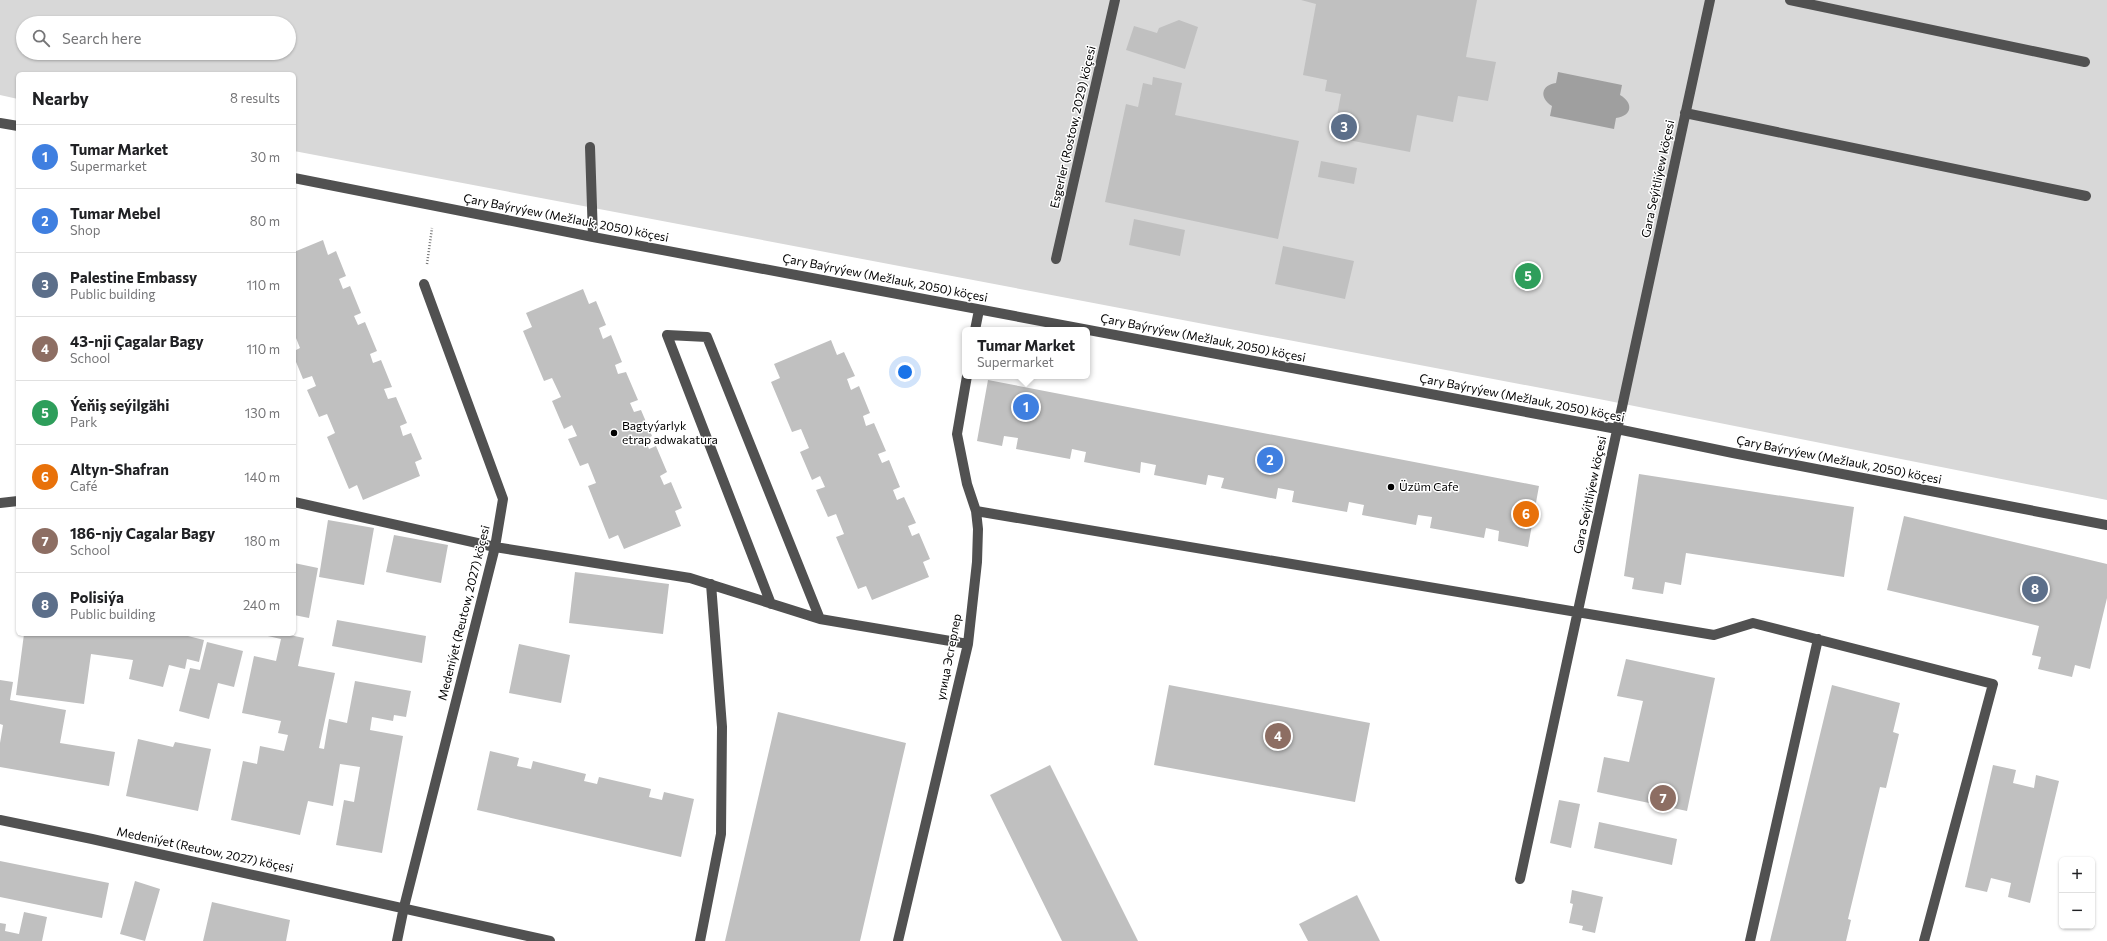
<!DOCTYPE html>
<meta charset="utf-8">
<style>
body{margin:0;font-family:Commissioner,sans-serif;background:#f6f6f6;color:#202124}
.controls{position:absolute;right:12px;bottom:12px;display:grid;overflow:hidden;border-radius:6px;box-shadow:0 1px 3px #0004}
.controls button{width:36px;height:36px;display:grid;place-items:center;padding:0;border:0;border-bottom:1px solid #e0e0e0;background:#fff;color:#202124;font:20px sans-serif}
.you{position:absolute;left:905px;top:372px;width:14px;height:14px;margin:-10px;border:3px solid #fff;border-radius:50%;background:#1a73e8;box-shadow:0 0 0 6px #1a73e833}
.badge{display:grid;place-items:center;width:26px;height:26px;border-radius:50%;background:#b45309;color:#fff;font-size:13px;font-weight:700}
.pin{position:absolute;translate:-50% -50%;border:2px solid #fff;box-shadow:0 1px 4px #0006}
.popup{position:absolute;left:962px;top:327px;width:128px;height:52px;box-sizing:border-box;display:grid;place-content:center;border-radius:6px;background:#fff;filter:drop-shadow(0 1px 3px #0005);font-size:13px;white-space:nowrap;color:#757577}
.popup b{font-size:15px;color:#202124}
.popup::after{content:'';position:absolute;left:50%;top:100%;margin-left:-8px;border:8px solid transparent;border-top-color:#fff}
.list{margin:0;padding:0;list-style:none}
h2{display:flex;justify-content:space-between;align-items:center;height:52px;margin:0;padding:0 16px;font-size:17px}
h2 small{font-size:13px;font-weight:400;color:#757577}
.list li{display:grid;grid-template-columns:26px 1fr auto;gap:12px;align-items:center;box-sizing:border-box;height:64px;padding:0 16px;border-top:1px solid #e0e0e0}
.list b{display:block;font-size:15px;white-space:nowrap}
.list p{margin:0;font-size:13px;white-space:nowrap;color:#757577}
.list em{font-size:13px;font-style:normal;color:#757577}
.icon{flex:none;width:22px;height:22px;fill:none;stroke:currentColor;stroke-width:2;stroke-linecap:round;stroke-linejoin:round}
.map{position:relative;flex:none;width:2107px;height:941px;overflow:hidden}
.search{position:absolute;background:#fff;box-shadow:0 1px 3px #0004;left:16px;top:16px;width:280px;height:44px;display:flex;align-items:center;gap:10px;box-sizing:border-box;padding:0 14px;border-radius:22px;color:#757577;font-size:15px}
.panel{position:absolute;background:#fff;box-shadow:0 1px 3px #0004;left:16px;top:72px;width:280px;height:564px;border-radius:6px}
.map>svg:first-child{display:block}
</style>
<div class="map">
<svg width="2107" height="941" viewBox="0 0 2107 941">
<rect width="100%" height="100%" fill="#fff"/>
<!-- green -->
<path fill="#d8d8d8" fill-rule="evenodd" d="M0,0H2107V500L1604,400L294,151V74H18V99L0,95ZM23,23H289V53H23Z"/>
<!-- water -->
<path fill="#9f9f9f" d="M1558,72L1622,85L1620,95C1634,103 1632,116 1616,118L1614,129L1550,116L1552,106C1539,98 1541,85 1556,83Z"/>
<!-- building -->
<path fill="#c0c0c0" d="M1301,0H1477L1466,57L1496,62L1488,101L1458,96L1453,122L1417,115L1410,152L1333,137L1341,94L1325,91L1327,80L1303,75L1316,4Z
M1179,20L1198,27L1185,69L1126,50L1134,26L1157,33L1159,28Z
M1153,77L1182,83L1175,115L1299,141L1278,239L1105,202L1126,104L1138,107L1143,83L1152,85Z
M1321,161L1357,168L1354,184L1318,177Z
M1134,219L1185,230L1180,256L1129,245Z
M323,240L328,255L336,251L346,276L339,279L343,289L350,286L361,313L354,316L358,325L365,322L377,351L370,354L373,363L381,360L392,387L384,389L388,399L396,397L407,423L400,426L403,436L411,433L422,459L415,462L420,476L363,500L357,485L349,489L327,437L335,433L327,414L319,417L307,390L316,386L312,376L303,379L294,357V351L300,348L294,333V252Z
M1283,246L1354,261L1345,299L1275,284Z
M583,289L589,304L596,301L606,325L599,328L603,339L611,335L622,362L615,365L618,374L626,372L638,400L630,403L634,412L641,410L652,436L645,439L649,449L656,446L667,472L660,476L664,485L671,482L682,508L675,511L681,526L624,549L618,535L609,539L588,486L596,483L588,463L580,466L568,439L577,436L572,425L564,429L552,401L561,397L552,378L544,381L523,331L532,327L526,313Z
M831,340L837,355L844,352L855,376L847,379L851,390L859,386L870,413L863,416L866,426L874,423L886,451L878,454L882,463L889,460L900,487L893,490L897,500L904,497L916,523L908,526L912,536L919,533L930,559L923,562L929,577L872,600L866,586L858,589L836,537L844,534L836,514L828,517L816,490L825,487L820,476L812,480L800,452L809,448L801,429L792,432L771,382L780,378L774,364Z
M988,380L1539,486L1528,547L1498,541L1499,531L1486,528L1484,538L1430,528L1432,517L1418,515L1416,525L1362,515L1364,505L1349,502L1347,512L1292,502L1294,491L1278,488L1276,499L1221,488L1224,478L1208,475L1206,485L1154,475L1156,465L1141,462L1140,473L1084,462L1086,452L1072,449L1070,459L1016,449L1018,438L1004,436L1002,446L977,441Z
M1639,474L1854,507L1844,577L1686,553L1681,585L1665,582L1663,594L1632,589L1634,578L1624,576Z
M1904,516L2107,564V598L2090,669L2075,665L2072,677L2038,669L2041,657L2032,655L2039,626L1887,590Z
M328,520L374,528L364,585L319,577Z
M394,535L448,545L441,583L386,572Z
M294,563L318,568L309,618L294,615Z
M575,572L669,584L663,634L569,623Z
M337,620L426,636L422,663L332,646Z
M24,634L79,636V634H180L204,640L199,662L187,659L185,669L169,665L163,687L129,679L133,660L91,654L84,704L16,695Z
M259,634H285L304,638L298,666L335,673L319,748L324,749L329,719L347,723L355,681L411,691L406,717L394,715L393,721L372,717L370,730L403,736L382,853L336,845L344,800L354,802L360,767L340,764L333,806L308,801L300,835L231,820L243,761L257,764L260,746L284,751L288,735L278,733L281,721L242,713L254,656L276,661L281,639Z
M207,642L243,651L234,687L218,683L209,719L179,711L190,668L200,670Z
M519,644L570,655L561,703L509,693Z
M1626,659L1715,678L1687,811L1597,792L1604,757L1629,762L1643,701L1617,696Z
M0,680L13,682L10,700L66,710L60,743L115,752L109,786L0,767V743L3,725L0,724Z
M1169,685L1370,723L1355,802L1154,765Z
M1832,685L1900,703L1893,732L1899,734L1886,788L1880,787L1848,919L1851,920L1846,941H1770Z
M778,712L906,743L860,941H725Z
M138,739L173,747L175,742L211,749L198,811L126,796Z
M490,751L519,758L517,766L531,769L533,761L586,774L584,781L597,784L599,777L651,789L649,797L662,800L664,792L694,799L681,857L477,810Z
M1050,765L1138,941H1062L990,795Z
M1993,765L2016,770L2013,783L2034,788L2036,775L2059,781L2030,903L2008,897L2011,883L1991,878L1987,892L1965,887Z
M1559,800L1580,804L1571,848L1550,843Z
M1599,822L1677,839L1672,865L1594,848Z
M0,861L109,883L102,918L0,897Z
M135,881L160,889L145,941L120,934Z
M1572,890L1603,897L1595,933L1582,930L1583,926L1569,923L1573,904L1570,903Z
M1357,895L1380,941H1308L1299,924Z
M212,902L290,920L286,941H203Z
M24,912L47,917L42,941H0V923L6,924L5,931L19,934Z"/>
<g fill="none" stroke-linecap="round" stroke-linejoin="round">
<!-- path -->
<path stroke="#737373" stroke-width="2.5" stroke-dasharray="1 2" stroke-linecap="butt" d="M427,264L432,228"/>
<!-- minor -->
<path stroke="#515151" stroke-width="10" d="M1790,0L2085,62
M1685,113L2086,196
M0,123L18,126
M590,147L593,237
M294,178L593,237L1617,429L1733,453L2107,525
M1056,259L1115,0
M975,330L979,310
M294,502L495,547L690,578L820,619L968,644
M0,503L18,501
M976,511L1714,635L1753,623L1993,684L1924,941
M771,604L667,335L707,337L820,619
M0,820L92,839L550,941
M1520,879L1710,0
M397,941L404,907L495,547L503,499L424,284
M700,941L721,834L722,727L711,584
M898,941L968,644L977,562L978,529L976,511L967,484L957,434L967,376
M1750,941L1818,639"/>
</g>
<!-- markers -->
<g fill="#000" stroke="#fff" stroke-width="1.5">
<circle cx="614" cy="433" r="4"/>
<circle cx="1391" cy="487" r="4"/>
</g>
<g text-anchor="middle" stroke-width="3" stroke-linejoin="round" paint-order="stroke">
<!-- street labels -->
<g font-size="12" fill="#000" stroke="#fff">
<text transform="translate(1073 127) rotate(-77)" y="4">Esgerler (Rostow, 2029) köçesi</text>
<text transform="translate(1658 179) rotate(-78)" y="4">Gara Seýitliýew köçesi</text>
<text transform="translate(566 218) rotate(11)" y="4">Çary Baýryýew (Mežlauk, 2050) köçesi</text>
<text transform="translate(885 278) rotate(11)" y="4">Çary Baýryýew (Mežlauk, 2050) köçesi</text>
<text transform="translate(1203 338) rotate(11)" y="4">Çary Baýryýew (Mežlauk, 2050) köçesi</text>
<text transform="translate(1522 398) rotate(11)" y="4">Çary Baýryýew (Mežlauk, 2050) köçesi</text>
<text transform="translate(1839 460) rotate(11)" y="4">Çary Baýryýew (Mežlauk, 2050) köçesi</text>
<text transform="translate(1590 495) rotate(-78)" y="4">Gara Seýitliýew köçesi</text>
<text transform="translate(464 613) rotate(-76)" y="4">Medeniýet (Reutow, 2027) köçesi</text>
<text transform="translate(949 657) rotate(-79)" y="4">улица Эсгерлер</text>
<text transform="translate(205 850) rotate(12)" y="4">Medeniýet (Reutow, 2027) köçesi</text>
</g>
<!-- poi labels -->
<g font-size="12" fill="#000" stroke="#fff" text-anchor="start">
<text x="622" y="430">Bagtyýarlyk<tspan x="622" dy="14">etrap adwakatura</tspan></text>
<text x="1399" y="491">Üzüm Cafe</text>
</g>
</g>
</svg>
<div class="controls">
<button>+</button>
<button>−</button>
</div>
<div class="you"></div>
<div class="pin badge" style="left:1026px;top:407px;background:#3f7fe0">1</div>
<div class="popup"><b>Tumar Market</b>Supermarket</div>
<div class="pin badge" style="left:1270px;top:460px;background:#3f7fe0">2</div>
<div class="pin badge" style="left:1344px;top:127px;background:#5c6f8a">3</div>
<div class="pin badge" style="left:1278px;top:736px;background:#8d6e63">4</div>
<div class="pin badge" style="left:1528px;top:276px;background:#2e9e5b">5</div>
<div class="pin badge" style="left:1526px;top:514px;background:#e8710a">6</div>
<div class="pin badge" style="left:1663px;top:798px;background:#8d6e63">7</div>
<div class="pin badge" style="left:2035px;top:589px;background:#5c6f8a">8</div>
<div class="search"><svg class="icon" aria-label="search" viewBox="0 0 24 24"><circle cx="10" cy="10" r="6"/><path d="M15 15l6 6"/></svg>Search here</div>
<section class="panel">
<h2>Nearby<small>8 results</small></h2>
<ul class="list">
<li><span class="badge" style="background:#3f7fe0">1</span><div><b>Tumar Market</b><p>Supermarket</p></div><em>30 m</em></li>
<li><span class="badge" style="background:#3f7fe0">2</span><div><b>Tumar Mebel</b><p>Shop</p></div><em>80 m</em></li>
<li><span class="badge" style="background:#5c6f8a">3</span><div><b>Palestine Embassy</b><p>Public building</p></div><em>110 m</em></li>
<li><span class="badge" style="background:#8d6e63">4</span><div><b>43-nji Çagalar Bagy</b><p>School</p></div><em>110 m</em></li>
<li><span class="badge" style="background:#2e9e5b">5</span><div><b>Ýeňiş seýilgähi</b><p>Park</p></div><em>130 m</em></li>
<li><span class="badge" style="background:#e8710a">6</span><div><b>Altyn-Shafran</b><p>Café</p></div><em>140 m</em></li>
<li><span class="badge" style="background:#8d6e63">7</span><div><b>186-njy Cagalar Bagy</b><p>School</p></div><em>180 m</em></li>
<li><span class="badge" style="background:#5c6f8a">8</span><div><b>Polisiýa</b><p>Public building</p></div><em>240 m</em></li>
</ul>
</section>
</div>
